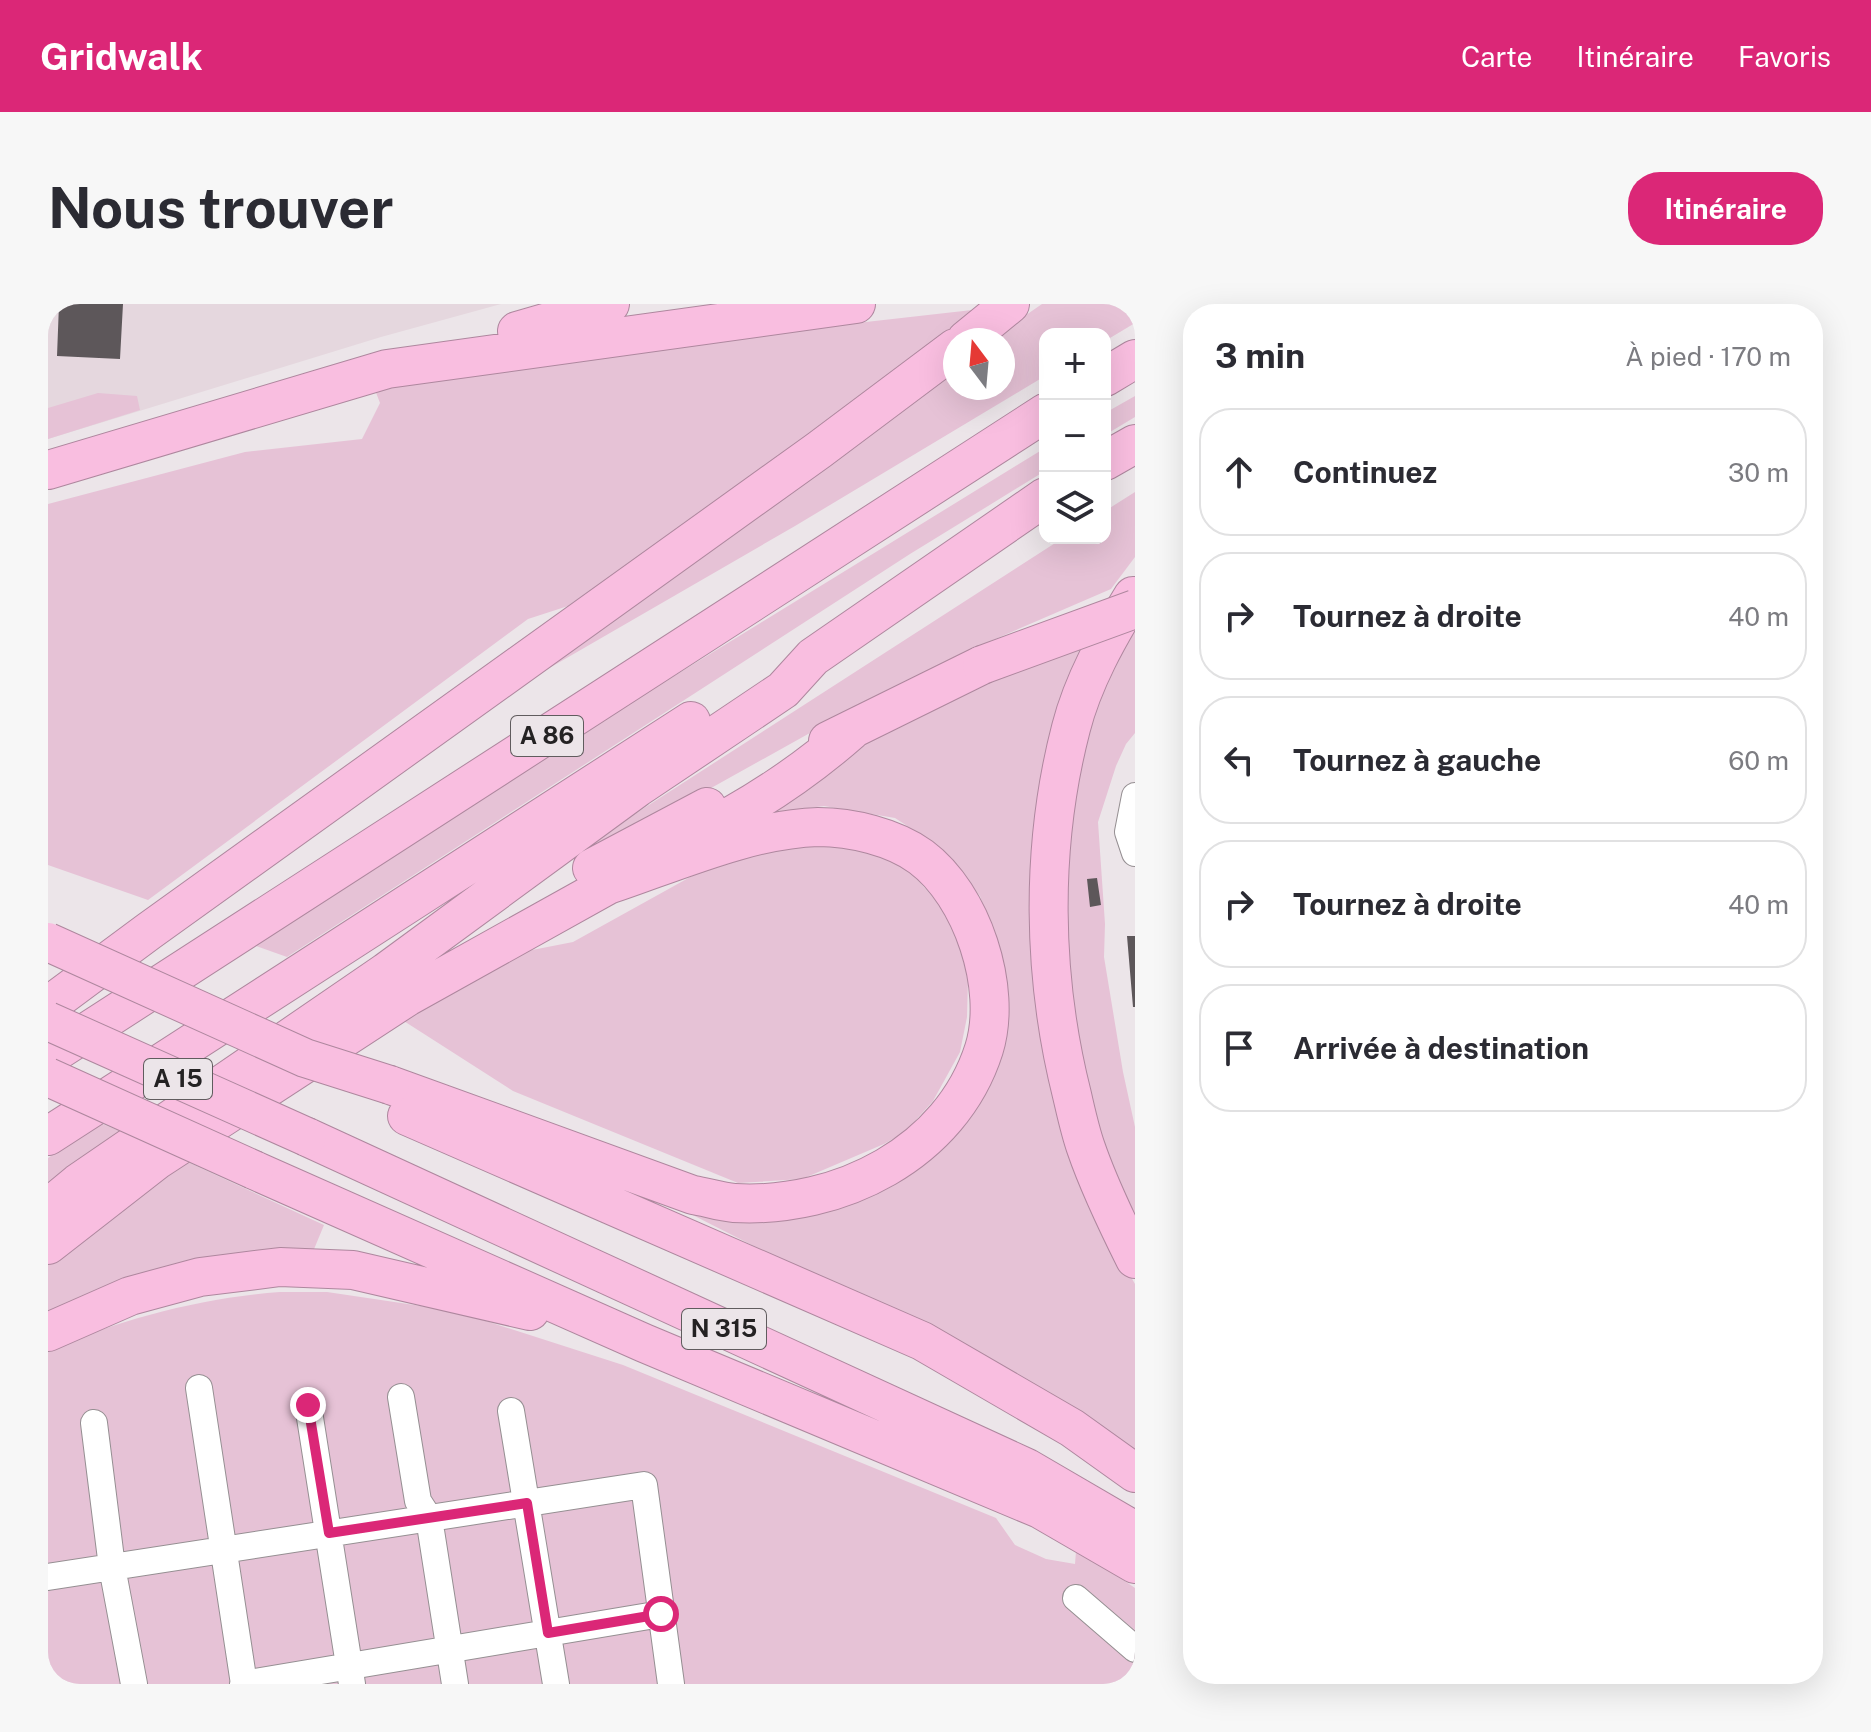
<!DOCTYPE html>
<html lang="fr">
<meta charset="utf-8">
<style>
body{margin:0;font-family:"Public Sans",sans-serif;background:#f7f7f7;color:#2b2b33}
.controls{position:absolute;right:24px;top:24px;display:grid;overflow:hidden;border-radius:16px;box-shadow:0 8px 32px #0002}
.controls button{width:72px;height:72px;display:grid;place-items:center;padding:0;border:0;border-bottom:2px solid #e1e1e2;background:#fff;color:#2b2b33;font:40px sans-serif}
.compass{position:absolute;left:895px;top:24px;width:72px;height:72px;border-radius:50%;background:#fff;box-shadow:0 8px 32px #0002;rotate:344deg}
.stop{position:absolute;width:24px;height:24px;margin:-18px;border:6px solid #db2777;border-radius:50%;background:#fff}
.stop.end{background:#db2777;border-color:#fff;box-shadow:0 2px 8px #0008}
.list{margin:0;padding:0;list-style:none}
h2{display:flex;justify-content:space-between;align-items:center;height:104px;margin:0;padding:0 32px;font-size:34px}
h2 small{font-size:26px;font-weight:400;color:#7c7c81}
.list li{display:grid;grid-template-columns:52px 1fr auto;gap:24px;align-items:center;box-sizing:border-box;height:128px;margin:0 16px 16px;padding:0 16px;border:2px solid #e1e1e2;border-radius:32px}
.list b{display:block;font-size:30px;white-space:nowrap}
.list em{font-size:26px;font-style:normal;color:#7c7c81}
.icon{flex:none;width:44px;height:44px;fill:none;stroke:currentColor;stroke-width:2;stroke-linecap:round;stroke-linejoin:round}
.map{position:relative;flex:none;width:1087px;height:1380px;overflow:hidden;border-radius:32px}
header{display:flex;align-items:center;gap:48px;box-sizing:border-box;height:112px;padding:0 40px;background:#db2777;color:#fff}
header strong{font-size:38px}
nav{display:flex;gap:44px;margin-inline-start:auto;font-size:28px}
.intro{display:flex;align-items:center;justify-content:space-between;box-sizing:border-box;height:192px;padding:0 48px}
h1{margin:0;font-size:56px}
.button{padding:20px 36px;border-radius:32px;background:#db2777;color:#fff;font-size:28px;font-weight:700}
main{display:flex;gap:48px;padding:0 48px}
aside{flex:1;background:#fff;border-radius:32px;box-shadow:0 8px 32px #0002}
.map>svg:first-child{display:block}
</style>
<header>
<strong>Gridwalk</strong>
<nav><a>Carte</a><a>Itinéraire</a><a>Favoris</a></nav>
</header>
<div class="intro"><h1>Nous trouver</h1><a class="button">Itinéraire</a></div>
<main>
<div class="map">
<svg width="1087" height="1380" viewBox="0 0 1087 1380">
<rect width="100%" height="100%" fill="#ece5e9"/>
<!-- built -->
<path fill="#e5d7de" d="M0,0H453L333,33L0,135Z"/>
<!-- green -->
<path fill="#e6c2d6" d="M994,0H1087V19L1057,37V30H997V72L747,222L491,370L907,60V84H955V36H942Z
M933,5L674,194L520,302L480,315L100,596L0,561V200L197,148L314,135L332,99L327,86L563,47Z
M50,89L89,92L92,106L0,135V104Z
M1087,92V113L1057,131V109Z
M997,144V167L862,250L239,653L200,639L592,393Z
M1087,188V253L1063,285L931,342L803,406L543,551L531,546L1015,234H1057V207Z
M1087,324V429L1078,440L1068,462L1050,518L1057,620L1056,653L1075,768L1087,823V928L1081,918L1029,753L1013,590L1042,407Z
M1038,342L991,518L982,598L989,680L1058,929L1087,980V1145L1010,1097L629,903L695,910L912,813L953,656L932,592L890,542L847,514L776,502L722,509V493L871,402Z
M757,539L829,547L865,571L893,602L911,640L920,675L919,713L912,748L885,797L857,828L836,840L754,875L690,879L465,787L348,712L479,647L525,638L644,572L701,550Z
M52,819L74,828L0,887V854Z
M133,855L276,921L264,950L185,955L34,992L0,1010V960Z
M232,988H279L407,1007L575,1061L948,1214L967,1241L998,1255L1027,1260L1028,1247L1040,1252L1087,1284V1380H0V1046C75,1015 151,994 232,988Z"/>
<!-- building -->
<path fill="#5d575a" d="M11,0H75L72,55L9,52Z
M1049,574L1053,601L1042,603L1039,575Z
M1079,632H1087V703H1085Z"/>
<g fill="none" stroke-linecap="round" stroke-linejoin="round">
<!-- minor casing -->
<g stroke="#958f92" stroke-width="28">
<path id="minor" d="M1087,492L1080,528L1087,549
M151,1084L196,1380
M353,1093L370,1197L381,1214L407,1380
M260,1101L304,1380
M463,1107L508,1380
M46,1119L64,1263L86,1380
M0,1273L596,1181L623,1380
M1028,1294L1087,1345
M195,1380L613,1310"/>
</g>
<!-- highway casing -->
<g stroke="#ae879e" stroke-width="40">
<path id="highway" d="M469,27L562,0
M918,36L962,0
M1057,73L1087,55
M1057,157L1087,140
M0,166L339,65L808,0
M1085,292C1060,333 1035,377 1023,424C992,543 994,672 1024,791C1028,808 1032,827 1038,844C1051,882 1069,919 1087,955
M780,437L934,361
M639,535C697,507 754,470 803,427
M544,564L659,503
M0,702L101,627L771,146L907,44
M0,753L997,109
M342,781L645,891C658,893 673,898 686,899C791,905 903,849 936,745C955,684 924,591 873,553C846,533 803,523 770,523C701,525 626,559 560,581
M359,812L874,1037L1024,1124L1087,1169
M0,832L643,417
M259,833L979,1164L1087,1227
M206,866L596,1039L992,1205L1087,1260
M0,904L30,879L338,668L589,484L735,386L765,353L997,193
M0,941L109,856L359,693L560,581L581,566
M0,1028L82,992L152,973L232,963L305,966L482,1007"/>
</g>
<!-- minor -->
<use href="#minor" stroke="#fff" stroke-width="26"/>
<!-- highway -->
<use href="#highway" stroke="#f9bee0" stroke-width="38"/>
<!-- highway-bridge casing -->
<g stroke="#ae879e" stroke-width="40" stroke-linecap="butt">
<path id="highway-bridge" d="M934,361L1087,305
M0,638L257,754L342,781
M0,717L259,833
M0,773L206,866"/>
</g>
<!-- highway-bridge -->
<use href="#highway-bridge" stroke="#f9bee0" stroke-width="38"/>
</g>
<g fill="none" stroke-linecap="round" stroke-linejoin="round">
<!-- route -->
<path stroke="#db2777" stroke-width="10" d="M260,1101L281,1229L479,1199L500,1329L613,1310"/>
</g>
<g text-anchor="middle" stroke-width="8" stroke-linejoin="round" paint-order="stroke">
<!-- shield labels -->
<g fill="#ece5e9" stroke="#605c5e" stroke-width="2">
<rect x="463" y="412" width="72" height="40" rx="6"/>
<rect x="96" y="755" width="68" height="40" rx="6"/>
<rect x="634" y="1005" width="84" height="40" rx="6"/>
</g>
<g font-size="24" font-weight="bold" fill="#242223">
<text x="499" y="440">A 86</text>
<text x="130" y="783">A 15</text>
<text x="676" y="1033">N 315</text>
</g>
</g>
</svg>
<div class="controls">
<button>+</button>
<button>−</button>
<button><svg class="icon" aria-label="layers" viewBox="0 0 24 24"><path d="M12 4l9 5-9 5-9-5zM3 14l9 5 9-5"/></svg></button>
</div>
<svg class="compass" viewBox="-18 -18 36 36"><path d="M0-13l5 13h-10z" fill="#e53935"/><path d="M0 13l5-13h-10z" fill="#7c7c81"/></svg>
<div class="stop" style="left:613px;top:1310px"></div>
<div class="stop end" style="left:260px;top:1101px"></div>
</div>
<aside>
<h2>3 min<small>À pied · 170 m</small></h2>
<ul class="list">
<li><svg class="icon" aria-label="ahead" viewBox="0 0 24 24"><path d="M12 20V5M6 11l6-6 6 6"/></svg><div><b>Continuez</b></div><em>30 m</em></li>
<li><svg class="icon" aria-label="right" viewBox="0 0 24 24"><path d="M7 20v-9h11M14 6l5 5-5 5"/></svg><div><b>Tournez à droite</b></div><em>40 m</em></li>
<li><svg class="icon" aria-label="left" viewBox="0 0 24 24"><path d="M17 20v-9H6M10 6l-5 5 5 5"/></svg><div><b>Tournez à gauche</b></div><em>60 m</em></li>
<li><svg class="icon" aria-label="right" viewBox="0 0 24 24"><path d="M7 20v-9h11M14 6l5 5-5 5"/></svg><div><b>Tournez à droite</b></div><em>40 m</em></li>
<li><svg class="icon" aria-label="arrive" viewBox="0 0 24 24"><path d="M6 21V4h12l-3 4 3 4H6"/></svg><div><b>Arrivée à destination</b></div></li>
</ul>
</aside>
</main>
